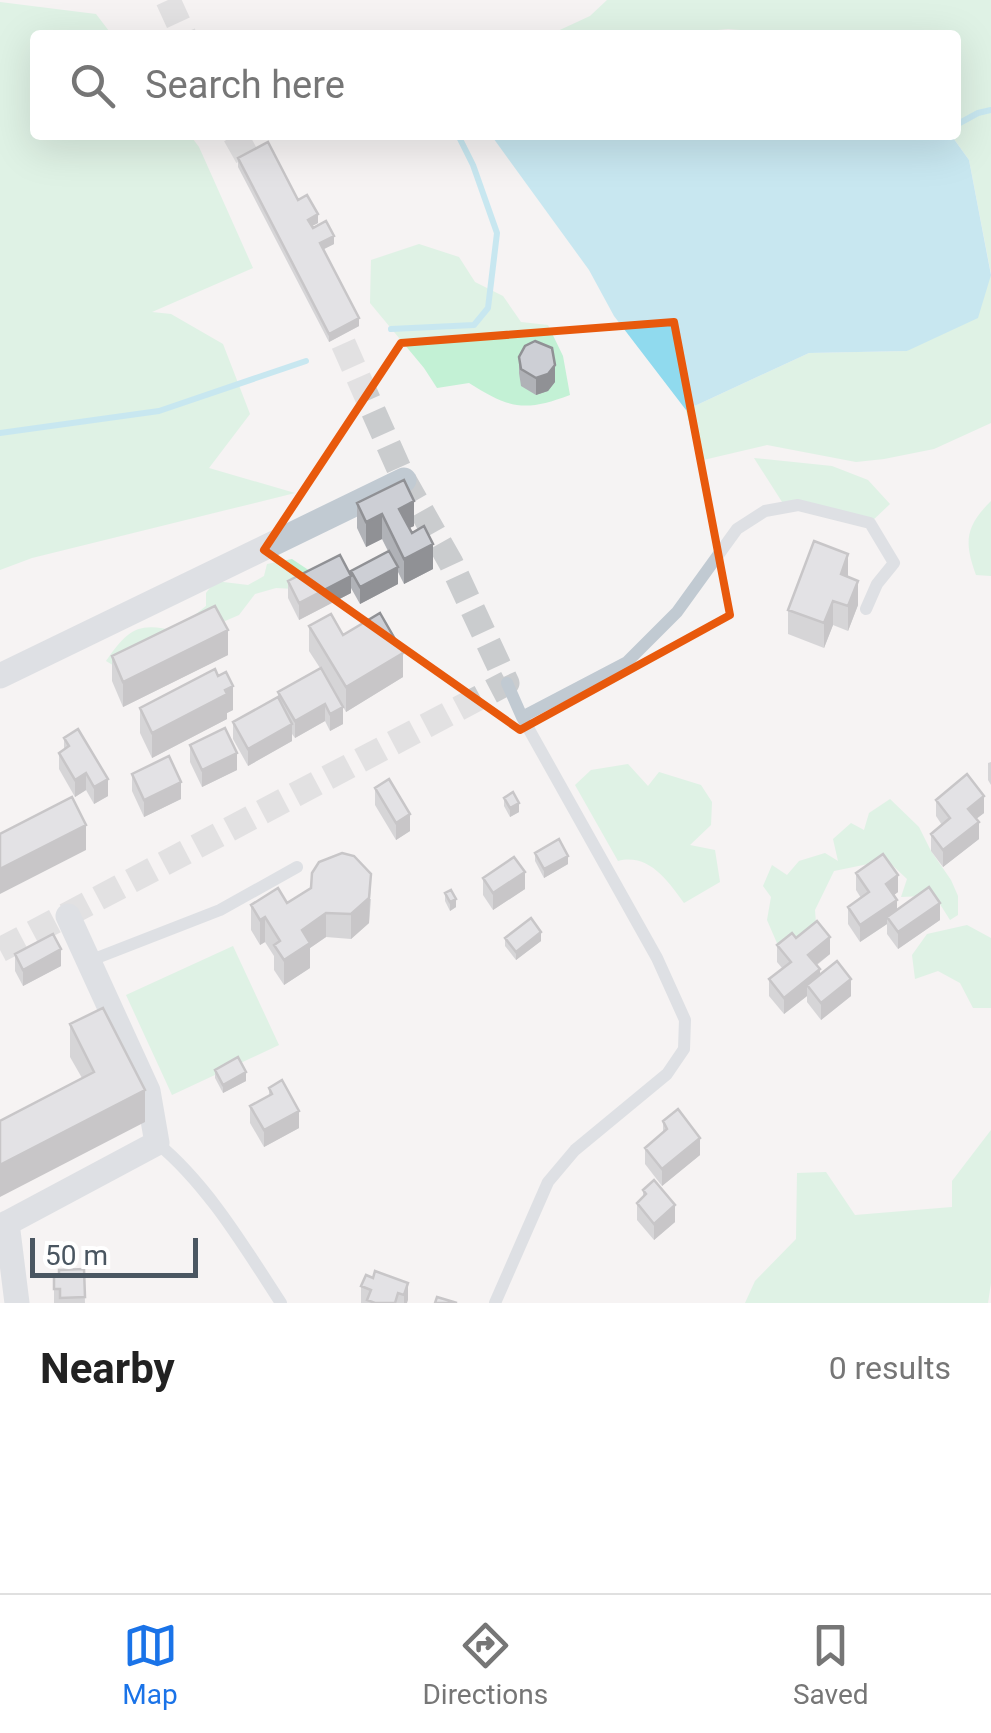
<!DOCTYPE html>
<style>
body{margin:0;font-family:Roboto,sans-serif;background:#f6f6f6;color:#222}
.scale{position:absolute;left:30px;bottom:25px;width:168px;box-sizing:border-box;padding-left:10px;border:5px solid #4a5661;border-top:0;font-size:28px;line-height:35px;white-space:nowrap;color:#4a5661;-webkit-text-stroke:8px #fff;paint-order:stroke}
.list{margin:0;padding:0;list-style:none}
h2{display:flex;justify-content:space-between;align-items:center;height:130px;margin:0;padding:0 40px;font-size:42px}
h2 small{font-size:32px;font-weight:400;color:#767676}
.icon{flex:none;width:55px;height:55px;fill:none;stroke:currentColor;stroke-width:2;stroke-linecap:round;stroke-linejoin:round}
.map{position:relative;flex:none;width:991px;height:1303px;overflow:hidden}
.search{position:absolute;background:#fff;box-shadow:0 10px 40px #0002;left:30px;right:30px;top:30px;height:110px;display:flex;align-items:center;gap:25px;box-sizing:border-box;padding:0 35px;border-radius:10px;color:#767676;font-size:38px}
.sheet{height:290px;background:#fff}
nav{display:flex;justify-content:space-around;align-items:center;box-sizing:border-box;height:140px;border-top:2px solid #e0e0e0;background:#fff;font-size:28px;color:#767676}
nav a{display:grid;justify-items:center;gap:5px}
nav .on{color:#1a73e8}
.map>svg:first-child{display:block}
</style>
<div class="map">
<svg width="991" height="1303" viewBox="0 0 991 1303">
<rect width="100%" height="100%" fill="#f5f3f3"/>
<!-- green -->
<path fill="#c3f1d5" d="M607,0H991V423L934,449L884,459L856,462L767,445L699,461L686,410L809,353L907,351L991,274L969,160L951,135H956V35H802L728,29L664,35H549L590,16Z
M0,2L96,14L112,35H35V135H190L199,147L253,268L152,312L171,314L223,344L250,414L209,468L295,493L32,558L0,570Z
M419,244L459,257L475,282L503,296L521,322L548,325L563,356L570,395C525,412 510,409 469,383L437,388L424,368L370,303L371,260Z
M754,458L832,466L868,480L890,504L870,523L784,505Z
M991,501V576L976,575C964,542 965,527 991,501Z
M292,559L310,571L296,589L276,588L255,594L239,615L225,621L207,618L116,667L106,661C127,631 137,621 175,631L206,606V593L215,581L248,585L264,576L267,564Z
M628,764L648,786L659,772L701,785L712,802L711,825L690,845L715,850L720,882L684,903C668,881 649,853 618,861L575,785L591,770Z
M890,799L919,827L931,851L951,880L958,896V915L950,920L938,901L922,896L901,897L907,879L890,863H873L834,871L815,910L817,938L783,957L767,920L771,897L763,886L772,865L787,875L799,861L825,853L838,861L833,839L851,823L864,830L869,813Z
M967,925L991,938V1008H973L960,983L938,971L915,979L912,955L927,934Z
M233,946L279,1045L172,1095L126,995Z
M991,1130V1283L988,1303H745L755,1281L796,1239L797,1173L826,1172L855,1215L952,1207V1181Z"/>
<!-- water -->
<path fill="#90daee" d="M491,135H951L969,160L991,275L978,318L907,351L809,353L686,410L614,316L589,270Z"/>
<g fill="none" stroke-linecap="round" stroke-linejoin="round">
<!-- stream -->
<path stroke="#90daee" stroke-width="6" d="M956,125L978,113L991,110
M391,329L474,325L488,308L497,233L473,165L458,135
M0,433L159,411L306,361"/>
<!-- street-tunnel -->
<path stroke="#caccce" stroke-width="25" stroke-dasharray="25 12" stroke-linecap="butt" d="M168,0L184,35
M235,135L262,183
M0,950L507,683L451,563L404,480L327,307"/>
<!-- lane -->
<path stroke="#c1cad2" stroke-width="12" d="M522,717L627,662L677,612L737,529L765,511L798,505L870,523L894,563L877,584L866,609
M89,961L220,910L297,867
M157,1143C208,1185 245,1248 281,1303
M495,1303L548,1182L575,1150L667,1074L684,1049L685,1020L657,958L522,717L507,683"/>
<!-- street -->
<path stroke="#c1cad2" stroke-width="25" d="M0,676L404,480
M7,1223L17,1303
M0,1227L157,1143L148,1091L68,916"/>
</g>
<!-- wall -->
<path fill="#b0b2b7" d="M238,158L298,200L318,223L312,226L334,244L324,249L359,326L329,342L238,167Z
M519,357L555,382L548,391L536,395L521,386L519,373Z
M357,503L414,526L409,528L433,569L404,584L398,572V584L360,604L351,588V571L388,551L382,539L366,547L357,528Z
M848,577L858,605L848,631L833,625L824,648L788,634V610Z
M288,581L351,593L299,620L288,598Z
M309,626L343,635L403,677L346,712L342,705L343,724L330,731L325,721L295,738L292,734V741L248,766L233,739V722L278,698V692L320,668L309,651Z
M228,655L123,707L112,681V656Z
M140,708L233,710L227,713V719L152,758L140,733Z
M64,738L108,796L94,804L86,790L75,797L59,769V753L64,749Z
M190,745L237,770L202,787L190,762Z
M991,762V785L988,780V763Z
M132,774L181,799L144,817L132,791Z
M375,788L410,831L396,840L375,805Z
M504,798L519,812L510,817L504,806Z
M936,800L984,813L976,819L979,839L943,867L931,851V834L942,825L936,816Z
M535,853L568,864L544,878L535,861Z
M856,873L898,892L894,895L897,910L940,920L898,949L887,934V924L860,942L848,924V907L861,898L856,890Z
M483,878L525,889L493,910L483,895Z
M445,893L456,907L450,911L445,901Z
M371,899L369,923L351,939L326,937L310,948V968L284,985L274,970V956L265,942L260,945L251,930V905Z
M505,938L541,941L516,960L505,946Z
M796,938L830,954L817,965L820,975L851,996L821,1020L807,1002V996L784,1014L769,996V979L782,968L777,962V945Z
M15,954L61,966L23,986L15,971Z
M70,1024L145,1122L82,1078L70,1057Z
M215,1070L246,1081L223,1093L215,1078Z
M269,1088L299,1128L264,1147L250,1123V1106L269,1096Z
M663,1121L700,1155L662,1186L645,1164V1148L663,1132Z
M643,1190L675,1222L654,1240L637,1220V1203L643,1197Z
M84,1269L85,1303H54V1276Z
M373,1278L408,1283L407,1303H361V1286Z"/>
<!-- shaded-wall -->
<path fill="#909195" d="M318,214V223L308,228V220Z
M334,236V244L320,251V243Z
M359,318V326L329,342V334Z
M555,365V382L548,391L536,395V378Z
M414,501V526L399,533V509Z
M382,514V539L366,547V522Z
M433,544V569L404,584V559Z
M848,554V579L841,574Z
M398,567V584L360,604V587Z
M351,576V593L299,620V603Z
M858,581V605L848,631V606Z
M833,601V625L824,648V623Z
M228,630V655L123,707V682Z
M403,653V677L346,712V687Z
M233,686V710L227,713V719L152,758V733Z
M325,704V721L295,738V721Z
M343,707V724L330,731V714Z
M292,724V741L248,766V749Z
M237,753V770L202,787V770Z
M86,773V790L75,797V780Z
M108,779V796L94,804V787Z
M181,782V799L144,817V800Z
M984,796V813L968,825V809Z
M519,803V812L510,817V808Z
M410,814V831L396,840V823Z
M979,822V839L943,867V850Z
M86,825V850L0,894V869Z
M568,856V864L544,878V869Z
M525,872V889L493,910V893Z
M371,874L369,923L351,939V914Z
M898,875V892L886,901V884Z
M456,899V907L450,911V902Z
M897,900V916L887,917V924L860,942V925Z
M940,903V920L898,949V932Z
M326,913V937L310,948V968L284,985V960L302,930Z
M265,917V942L260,945V920Z
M541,932V941L516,960V952Z
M830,937V954L808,971V955Z
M61,949V966L23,986V970Z
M820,969V986L807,985V996L784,1014V998Z
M851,979V996L821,1020V1003Z
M246,1072V1081L223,1093V1085Z
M145,1090V1122L0,1197V1165Z
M299,1111V1128L264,1147V1130Z
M700,1138V1155L662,1186V1169Z
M675,1205V1222L654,1240V1224Z
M408,1283V1300L407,1303H404V1295Z"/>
<!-- building -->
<path fill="#cdcfd5" stroke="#909195" stroke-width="2.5" d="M268,142L298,200L307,195L318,214L308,220L313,228L326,221L334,236L320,243L359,318L329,334L238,158Z
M535,341L552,348L555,365L548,374L536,378L521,369L519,357L525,346Z
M404,480L414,501L399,509L412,533L424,526L433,544L404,559L382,514L366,522L357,503Z
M814,541L848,554L841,574L858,581L848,606L833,601L824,623L788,610Z
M389,551L398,567L360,587L351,571Z
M340,555L351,576L299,603L288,581Z
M215,606L228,630L123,682L112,656Z
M380,613L403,653L346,687L309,626L331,614L343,635Z
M321,668L343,707L330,714L325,704L295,721L278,692Z
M215,669L218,676L226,672L233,686L225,690L227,694L152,733L140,708Z
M278,697L292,724L248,749L233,722Z
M225,728L237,753L202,770L190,745Z
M78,729L108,779L94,787L86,773L75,780L59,753L69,746L64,738Z
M169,756L181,782L144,800L132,774Z
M967,774L984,796L968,809L979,822L943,850L931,834L950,818L936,800Z
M389,779L410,814L396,823L375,788Z
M513,792L519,803L510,808L504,798Z
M72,797L86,825L0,869V834Z
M559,839L568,856L544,869L535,853Z
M342,853L354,856L371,874L369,898L351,914L326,913L302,930L310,943L284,960L274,945L280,941L265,917L260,920L251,905L278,888L287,903L311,888L312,873L319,862Z
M883,854L898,875L886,884L897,900L860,925L848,907L869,892L856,873Z
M514,857L525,872L493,893L483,878Z
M929,887L940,903L898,932L887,917Z
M451,890L456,899L450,902L445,893Z
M531,918L541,932L516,952L505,938Z
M817,921L830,937L808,955L820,969L784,998L769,979L791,962L777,945L792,933L796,938Z
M53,934L61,949L23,970L15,954Z
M837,961L851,979L821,1003L807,985Z
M103,1008L145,1090L0,1165V1121L94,1072L70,1024Z
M238,1057L246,1072L223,1085L215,1070Z
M282,1080L299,1111L264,1130L250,1106L272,1094L269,1088Z
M678,1109L700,1138L662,1169L645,1148L667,1129L663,1121Z
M654,1180L675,1205L654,1224L637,1203L646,1194L643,1190Z
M84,1269L85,1297L60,1298V1289H54V1276L59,1275V1270Z
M375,1271L408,1283L404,1295L398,1293L395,1303H375L367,1300L371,1290L361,1286L366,1275L373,1278Z
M437,1297L457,1303H435Z"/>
<!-- marked area -->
<path d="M0 0H991V1303H0ZM674,322L730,615L520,730L264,550L401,343Z" fill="#f5f3f3" fill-opacity=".55" fill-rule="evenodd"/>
<path fill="none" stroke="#e8590c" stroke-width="8" stroke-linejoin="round" d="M674,322L730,615L520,730L264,550L401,343Z"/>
</svg>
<div class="scale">50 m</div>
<div class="search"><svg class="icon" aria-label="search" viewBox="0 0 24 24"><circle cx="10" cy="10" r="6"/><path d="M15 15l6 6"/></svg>Search here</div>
</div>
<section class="sheet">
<h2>Nearby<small>0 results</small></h2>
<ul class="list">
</ul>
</section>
<nav>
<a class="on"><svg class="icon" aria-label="map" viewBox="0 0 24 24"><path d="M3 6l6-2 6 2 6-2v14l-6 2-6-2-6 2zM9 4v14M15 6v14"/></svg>Map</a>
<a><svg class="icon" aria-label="directions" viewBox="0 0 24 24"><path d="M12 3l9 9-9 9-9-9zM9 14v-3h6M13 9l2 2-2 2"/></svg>Directions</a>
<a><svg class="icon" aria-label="saved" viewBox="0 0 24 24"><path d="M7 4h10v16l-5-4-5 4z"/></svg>Saved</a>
</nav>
